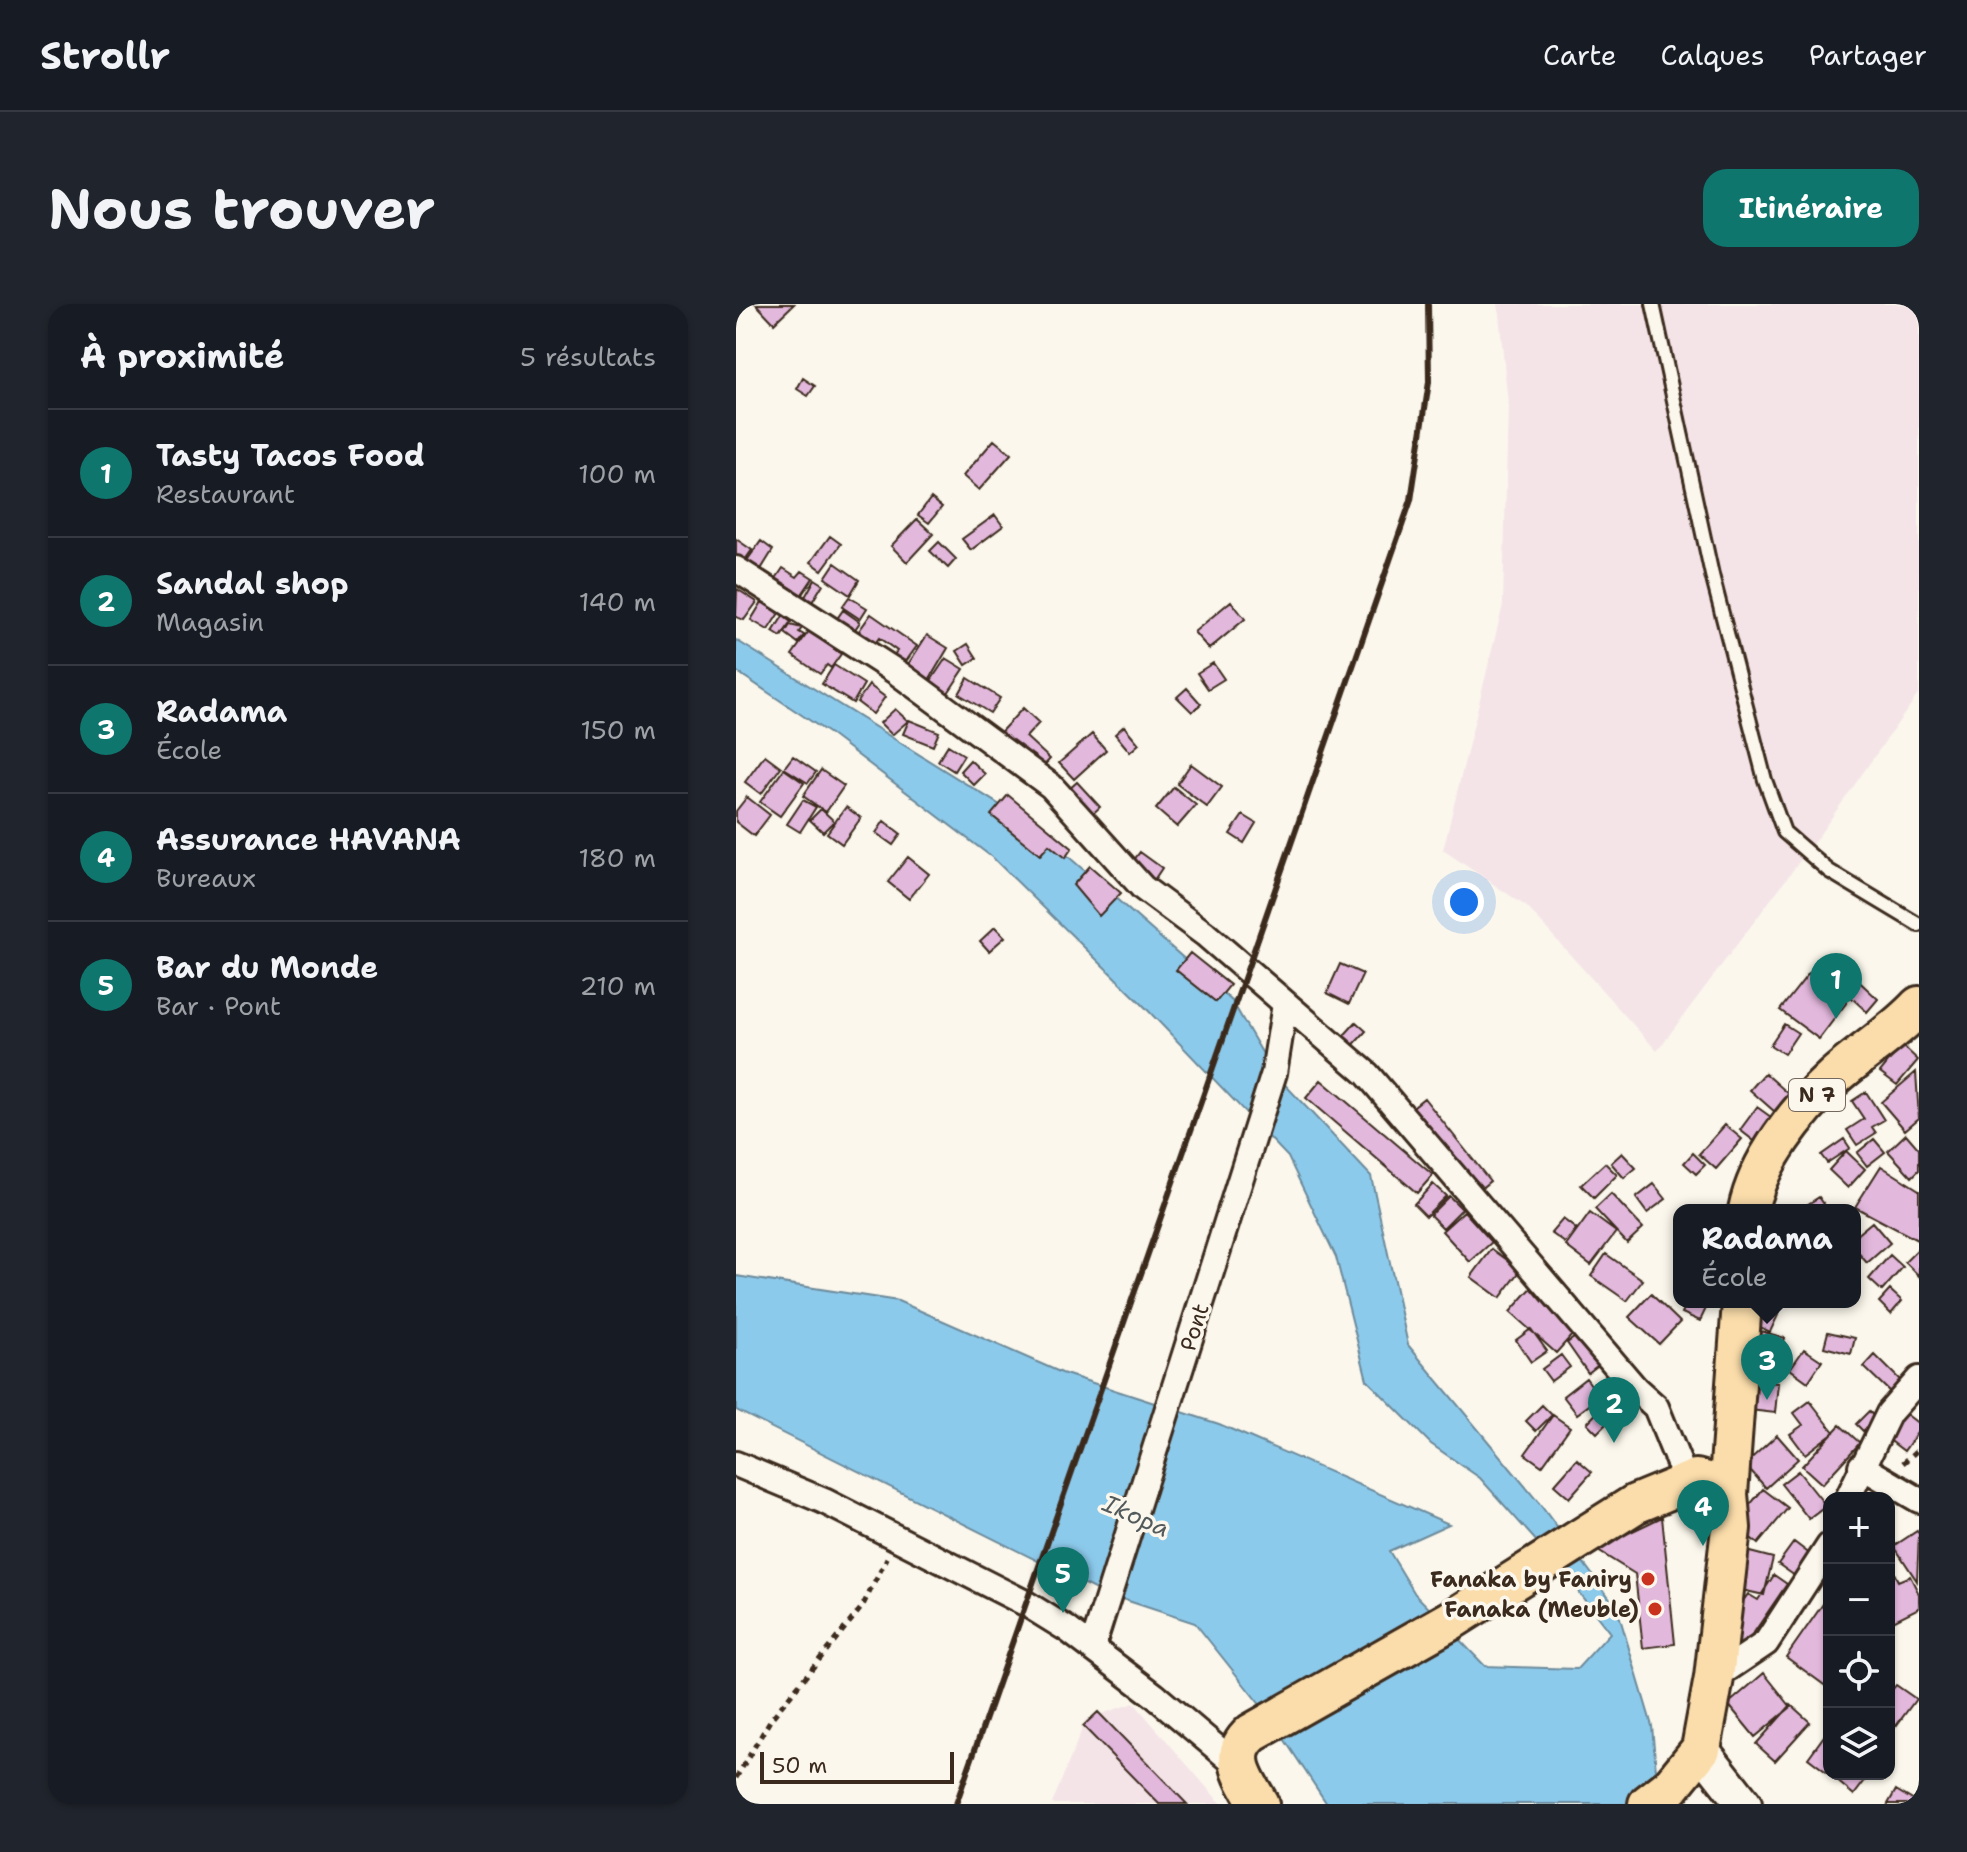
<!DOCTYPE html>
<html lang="fr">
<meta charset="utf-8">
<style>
body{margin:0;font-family:"Shantell Sans",sans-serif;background:#20242c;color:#f1f3f6}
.controls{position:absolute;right:24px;bottom:24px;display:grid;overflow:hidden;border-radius:16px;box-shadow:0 2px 6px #0004}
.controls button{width:72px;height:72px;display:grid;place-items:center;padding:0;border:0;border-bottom:2px solid #363941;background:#171b24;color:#f1f3f6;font:40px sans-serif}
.scale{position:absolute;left:24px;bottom:20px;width:194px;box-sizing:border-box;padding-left:8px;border:4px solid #3b2a1e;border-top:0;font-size:22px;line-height:28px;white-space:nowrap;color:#3b2a1e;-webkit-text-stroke:6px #fbf7ec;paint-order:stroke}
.you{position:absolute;left:728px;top:598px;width:28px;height:28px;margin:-20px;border:6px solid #fff;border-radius:50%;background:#1a73e8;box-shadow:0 0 0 12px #1a73e833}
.badge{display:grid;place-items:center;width:52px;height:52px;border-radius:50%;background:#0f766e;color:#fff;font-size:26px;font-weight:700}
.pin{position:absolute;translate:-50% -66px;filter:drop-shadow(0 2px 4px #0008)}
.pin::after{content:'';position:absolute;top:42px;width:28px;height:24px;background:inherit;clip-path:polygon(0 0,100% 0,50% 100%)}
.popup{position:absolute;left:937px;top:900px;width:188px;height:104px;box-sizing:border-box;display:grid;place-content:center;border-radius:16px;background:#171b24;filter:drop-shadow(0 2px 6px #0005);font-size:26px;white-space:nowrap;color:#9ea1a6}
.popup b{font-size:30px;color:#f1f3f6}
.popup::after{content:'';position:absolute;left:50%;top:100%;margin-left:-16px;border:16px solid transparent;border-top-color:#171b24}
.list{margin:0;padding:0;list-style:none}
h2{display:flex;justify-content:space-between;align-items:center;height:104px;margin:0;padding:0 32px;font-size:34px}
h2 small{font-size:26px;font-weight:400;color:#9ea1a6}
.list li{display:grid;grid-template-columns:52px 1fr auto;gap:24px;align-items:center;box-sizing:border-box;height:128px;padding:0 32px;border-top:2px solid #363941}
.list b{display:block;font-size:30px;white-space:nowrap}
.list p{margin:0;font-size:26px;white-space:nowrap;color:#9ea1a6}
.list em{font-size:26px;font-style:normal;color:#9ea1a6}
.icon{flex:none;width:44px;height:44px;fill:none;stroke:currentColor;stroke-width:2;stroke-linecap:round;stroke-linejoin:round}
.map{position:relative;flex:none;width:1183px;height:1500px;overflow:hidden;border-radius:24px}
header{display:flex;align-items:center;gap:48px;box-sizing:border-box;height:112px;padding:0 40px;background:#171b24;border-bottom:2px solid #363941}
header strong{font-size:38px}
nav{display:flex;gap:44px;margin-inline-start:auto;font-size:28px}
.intro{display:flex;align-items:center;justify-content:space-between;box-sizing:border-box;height:192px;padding:0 48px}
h1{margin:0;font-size:56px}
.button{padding:20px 36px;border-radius:24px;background:#0f766e;color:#fff;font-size:28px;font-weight:700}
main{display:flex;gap:48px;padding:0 48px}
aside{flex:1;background:#171b24;border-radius:24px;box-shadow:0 2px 6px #0004}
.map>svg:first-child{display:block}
</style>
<header>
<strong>Strollr</strong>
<nav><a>Carte</a><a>Calques</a><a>Partager</a></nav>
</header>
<div class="intro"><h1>Nous trouver</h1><a class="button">Itinéraire</a></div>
<main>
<aside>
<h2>À proximité<small>5 résultats</small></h2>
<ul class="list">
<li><span class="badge">1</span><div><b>Tasty Tacos Food</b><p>Restaurant</p></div><em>100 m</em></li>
<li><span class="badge">2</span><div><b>Sandal shop</b><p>Magasin</p></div><em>140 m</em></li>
<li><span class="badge">3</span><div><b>Radama</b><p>École</p></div><em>150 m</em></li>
<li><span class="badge">4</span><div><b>Assurance HAVANA</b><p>Bureaux</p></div><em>180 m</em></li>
<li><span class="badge">5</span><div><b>Bar du Monde</b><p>Bar · Pont</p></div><em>210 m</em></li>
</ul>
</aside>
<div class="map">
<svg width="1183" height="1500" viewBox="0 0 1183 1500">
<rect width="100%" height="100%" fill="#fbf7ec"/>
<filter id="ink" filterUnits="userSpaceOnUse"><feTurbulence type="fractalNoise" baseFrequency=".0125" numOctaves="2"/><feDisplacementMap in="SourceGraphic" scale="16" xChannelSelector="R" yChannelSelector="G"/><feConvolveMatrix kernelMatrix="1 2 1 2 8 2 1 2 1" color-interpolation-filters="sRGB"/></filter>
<g filter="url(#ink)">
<!-- built -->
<path fill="#f4e4e8" d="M762,0H1183V389L1084,530L921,747L791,603L707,546L767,301L772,100Z
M398,1399L485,1500H316L350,1415Z"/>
<!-- water -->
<path fill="#8ccaec" stroke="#6c8a9a" stroke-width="2" d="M0,336L299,523L496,697L538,769L635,872L672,1041L803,1199L881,1304L916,1422L923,1500H591L533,1412L459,1319L362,1287L0,1106V972L162,997L326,1069L483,1120L713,1220L653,1247L679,1290L749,1362L841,1365L874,1329L819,1258L744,1174L695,1140L631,1076L600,953L552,853L405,699L257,554L94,430L0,367Z"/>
<!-- building -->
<path fill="#e3b8dd" stroke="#3b2a1e" stroke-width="2" d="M20,0H58L38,19Z
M67,74L79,82L72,92L61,85Z
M258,136L275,150L243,186L227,172Z
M195,194L206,203L193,219L182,211Z
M259,211L267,222L235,246L226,235Z
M181,215L197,230L171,258L155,242Z
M94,232L105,240L86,266L75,258Z
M0,235L16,246L4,263L0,261Z
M25,237L37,246L19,275L5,265Z
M203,238L220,255L212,264L194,247Z
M99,259L123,276L114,291L89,274Z
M47,264L61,273L66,267L77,274L62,296L37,279Z
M79,275L87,280L76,298L69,293Z
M1,285L21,298L8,316L0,313Z
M113,293L131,304L124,315L106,303Z
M495,297L509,315L473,345L458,328Z
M26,298L43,309L32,326L15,316Z
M107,306L124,318L115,331L98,319Z
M135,310L181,342L168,360L157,352L161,347L143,334L135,345L118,334Z
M47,312L55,318L45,333L37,328Z
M54,321L66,324L63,328L68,331L62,339L49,329Z
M73,327L105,350L95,364L91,361L84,370L56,351Z
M191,331L212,344L193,376L171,362Z
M232,340L241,354L230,361L221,347Z
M210,354L228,365L210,392L192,381Z
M477,359L488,375L472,385L461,369Z
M98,361L128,380L117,399L86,380Z
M232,374L264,394L254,409L223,390Z
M133,381L149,393L137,410L121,398Z
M451,384L465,400L456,408L441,393Z
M287,404L303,419L290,433L314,455L296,475L256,437Z
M159,405L172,417L156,431L144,419Z
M173,416L203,428L197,442L167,430Z
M388,422L403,440L394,448L379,430Z
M356,430L370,446L338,475L323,459Z
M212,441L228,451L218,467L202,457Z
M29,451L45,463L25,490L9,478Z
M57,452L80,468L72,479L48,464Z
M234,456L249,470L238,481L224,467Z
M455,460L486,483L471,503L441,480Z
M48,465L68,479L44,512L24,498Z
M85,466L108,482L90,508L67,492Z
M341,478L364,503L352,514L318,499Z
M438,483L460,501L441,523L420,505Z
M272,491L336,544L329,554L313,541L304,551L255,511Z
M11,493L34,511L18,532L0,518V507Z
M67,496L80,503L64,528L51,520Z
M110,503L125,514L106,540L91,529Z
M85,505L98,517L87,528L74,516Z
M507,511L520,519L508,539L494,530Z
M148,517L165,530L157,541L140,529Z
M404,548L426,564L418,576L395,560Z
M172,553L193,570L173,595L152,578Z
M354,562L385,589L363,612L337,581Z
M259,623L269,633L253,647L244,637Z
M454,649L494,681L480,698L440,666Z
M604,660L627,670L613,700L591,689Z
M1073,669L1111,698L1083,735L1044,706Z
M1115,670L1142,695L1131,708L1104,683Z
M620,718L630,727L613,746L603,737Z
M1048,720L1062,729L1048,750L1034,741Z
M1166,741L1182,756L1161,781L1144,768Z
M1180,768L1183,814L1169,826L1145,798Z
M1029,769L1054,791L1039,808L1014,786Z
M585,776L697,871L681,889L570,794Z
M1130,788L1148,816L1136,823L1140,829L1121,841L1111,826L1128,815L1116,797Z
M688,794L754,877L743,886L673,806Z
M1021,803L1039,816L1022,840L1004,826Z
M989,821L1006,835L980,865L963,850Z
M1170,830L1183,845V866L1176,873L1152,847Z
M1108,835L1114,844L1091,859L1085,851Z
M1138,835L1149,848L1131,862L1121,849Z
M1110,847L1129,865L1112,884L1093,866Z
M886,849L900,864L888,874L875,859Z
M957,849L969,861L960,870L948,859Z
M869,859L881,871L858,894L845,881Z
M1145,862L1183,886V937L1119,903Z
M697,880L710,892L690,912L678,900Z
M918,880L930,895L911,909L900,894Z
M875,890L907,924L891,939L859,905Z
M713,892L726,905L707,924L694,911Z
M1083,893L1092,906H1072L1069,902Z
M728,907L756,938L734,958L706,927Z
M854,909L880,928L855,961L830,942Z
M827,915L840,925L829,939L815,929Z
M1136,918L1154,939L1131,959L1119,945V932Z
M756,945L785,966L764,994L735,973Z
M1181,946L1183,948V972L1169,958Z
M870,950L907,976L891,997L855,972Z
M1154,951L1167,963L1146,987L1133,975Z
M799,980L845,1021L820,1049L774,1008Z
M1154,986L1166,997L1155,1010L1143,998Z
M915,990L944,1018L923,1040L893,1013Z
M951,998H973L964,1017L946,1009Z
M1022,998L1043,1009L1034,1028L1012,1017Z
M1014,1024L1049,1034L1043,1055L1007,1045Z
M795,1025L811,1047L795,1058L780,1036Z
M1092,1028L1119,1034L1115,1050L1088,1043Z
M845,1029L866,1058L852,1069L831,1039Z
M1068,1045L1086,1057L1072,1078L1054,1065Z
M825,1051L834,1063L815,1077L806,1065Z
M1139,1051L1165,1077L1154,1088L1128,1063Z
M850,1074L864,1093L841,1110L827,1092Z
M1017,1077L1042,1079L1039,1109L1014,1106Z
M874,1095L884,1106L861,1129L851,1119Z
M1074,1097L1098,1128L1069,1150L1054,1130L1067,1121L1058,1109Z
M806,1101L816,1111L800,1127L790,1117Z
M1133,1107L1140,1115L1127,1127L1120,1120Z
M1166,1107L1183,1120V1126L1168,1147L1148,1132Z
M817,1111L834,1123L806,1162L789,1150Z
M1104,1121L1124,1139L1086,1180L1066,1162Z
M1041,1131L1062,1155L1030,1184L1009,1160Z
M841,1155L856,1168L833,1194L818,1181Z
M1062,1167L1090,1202L1073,1215L1045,1180Z
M1027,1185L1052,1204L1022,1240L998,1220Z
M926,1213L939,1340L907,1344L899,1270L859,1245Z
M1181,1227L1183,1230L1181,1277L1158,1242Z
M1058,1238L1075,1251L1059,1272L1042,1260Z
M1006,1246L1037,1254L1028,1291L997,1284Z
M1155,1263L1162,1277L1174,1272L1183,1290V1304L1157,1317L1153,1309Z
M1038,1271L1051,1280L1006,1346L984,1330L1012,1290L1022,1296Z
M1087,1300L1093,1305L1091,1383L1050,1353Z
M1028,1369L1055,1403L1019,1433L992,1400Z
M1160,1381L1180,1395L1160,1422L1153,1417V1390Z
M1055,1401L1074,1418L1039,1457L1020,1440Z
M362,1408L451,1500H423L347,1422Z
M1093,1425V1470L1072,1454Z
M1093,1470H1134L1118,1491Z
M1160,1486L1183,1500H1152Z"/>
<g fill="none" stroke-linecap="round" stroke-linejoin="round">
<!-- lane casing -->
<g stroke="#3b2a1e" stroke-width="18">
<path id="lane" d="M917,0L976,271L1029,476L1048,528L1093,567L1183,621"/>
</g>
<!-- street casing -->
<g stroke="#3b2a1e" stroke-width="30">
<path id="street" d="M0,265L162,369L315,482L407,584L469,630L631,770L900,1085L920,1103L950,1177
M0,1160L88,1197L289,1299L331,1325L418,1391L502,1462
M1125,1162L1183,1196
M1112,1194L1153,1109L1183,1075
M356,1344L538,769L549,700
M978,1374L1030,1339L1093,1242"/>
</g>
<!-- secondary casing -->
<g stroke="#3b2a1e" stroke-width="40">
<path id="secondary" d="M965,1445L1008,1500"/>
</g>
<!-- primary casing -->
<g stroke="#3b2a1e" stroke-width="44">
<path id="primary" d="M1012,906C1022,857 1061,807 1098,773C1126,748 1158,729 1183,702
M523,1500C509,1475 490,1452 516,1429L714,1317L899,1200L960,1175L983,1181L992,1190
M912,1500L934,1483L965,1445L978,1374L995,1224L992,1190L1006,998"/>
</g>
<!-- path -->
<path stroke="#3b2a1e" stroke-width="5" stroke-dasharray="6 6" stroke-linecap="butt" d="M1167,1159L1183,1145
M0,1474L35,1415L126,1303L151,1254"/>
<!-- lane -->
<use href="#lane" stroke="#fbf7ec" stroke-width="12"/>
<!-- street -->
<use href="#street" stroke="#fbf7ec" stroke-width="24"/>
<!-- secondary -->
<use href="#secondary" stroke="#fbf7ec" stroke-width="34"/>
<!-- primary -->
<use href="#primary" stroke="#fbddab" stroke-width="38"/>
<!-- rail -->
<path stroke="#3b2a1e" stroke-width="6" d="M220,1500L675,196L693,78L692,0"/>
</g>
</g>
<!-- markers -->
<g fill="#c8321e" stroke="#fbf7ec" stroke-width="3">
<circle cx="912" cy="1275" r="8"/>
<circle cx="919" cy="1305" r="8"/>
</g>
<g text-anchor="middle" stroke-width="7" stroke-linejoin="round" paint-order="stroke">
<!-- shield labels -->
<rect fill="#fbf7ec" stroke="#75685c" stroke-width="2" x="1053" y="775" width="56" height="32" rx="6"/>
<g font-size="20" font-weight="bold" fill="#3b2a1e">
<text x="1081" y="798">N 7</text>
</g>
<!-- street labels -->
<g font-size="22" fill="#3b2a1e" stroke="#fbf7ec">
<text transform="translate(458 1023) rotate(-72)" y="8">Pont</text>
</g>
<!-- poi labels -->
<g font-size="22" font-weight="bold" fill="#3b2a1e" stroke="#fbf7ec" text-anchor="end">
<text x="896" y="1283">Fanaka by Faniry</text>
<text x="903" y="1313">Fanaka (Meuble)</text>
</g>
<!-- water labels -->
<g font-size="24" font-style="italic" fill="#535a5c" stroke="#fbf7ec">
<text transform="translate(400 1212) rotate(24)" y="8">Ikopa</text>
</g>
</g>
</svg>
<div class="controls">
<button>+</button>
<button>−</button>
<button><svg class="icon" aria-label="locate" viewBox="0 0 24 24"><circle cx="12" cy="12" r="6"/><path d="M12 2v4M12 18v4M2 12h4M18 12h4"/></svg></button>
<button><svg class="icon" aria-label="layers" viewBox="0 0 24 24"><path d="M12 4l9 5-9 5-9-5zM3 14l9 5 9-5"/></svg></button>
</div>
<div class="scale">50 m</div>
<div class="you"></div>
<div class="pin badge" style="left:1100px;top:715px">1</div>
<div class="pin badge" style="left:878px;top:1139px">2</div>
<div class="pin badge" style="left:1031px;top:1096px">3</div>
<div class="popup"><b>Radama</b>École</div>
<div class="pin badge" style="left:967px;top:1242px">4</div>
<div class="pin badge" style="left:327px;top:1309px">5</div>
</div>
</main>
